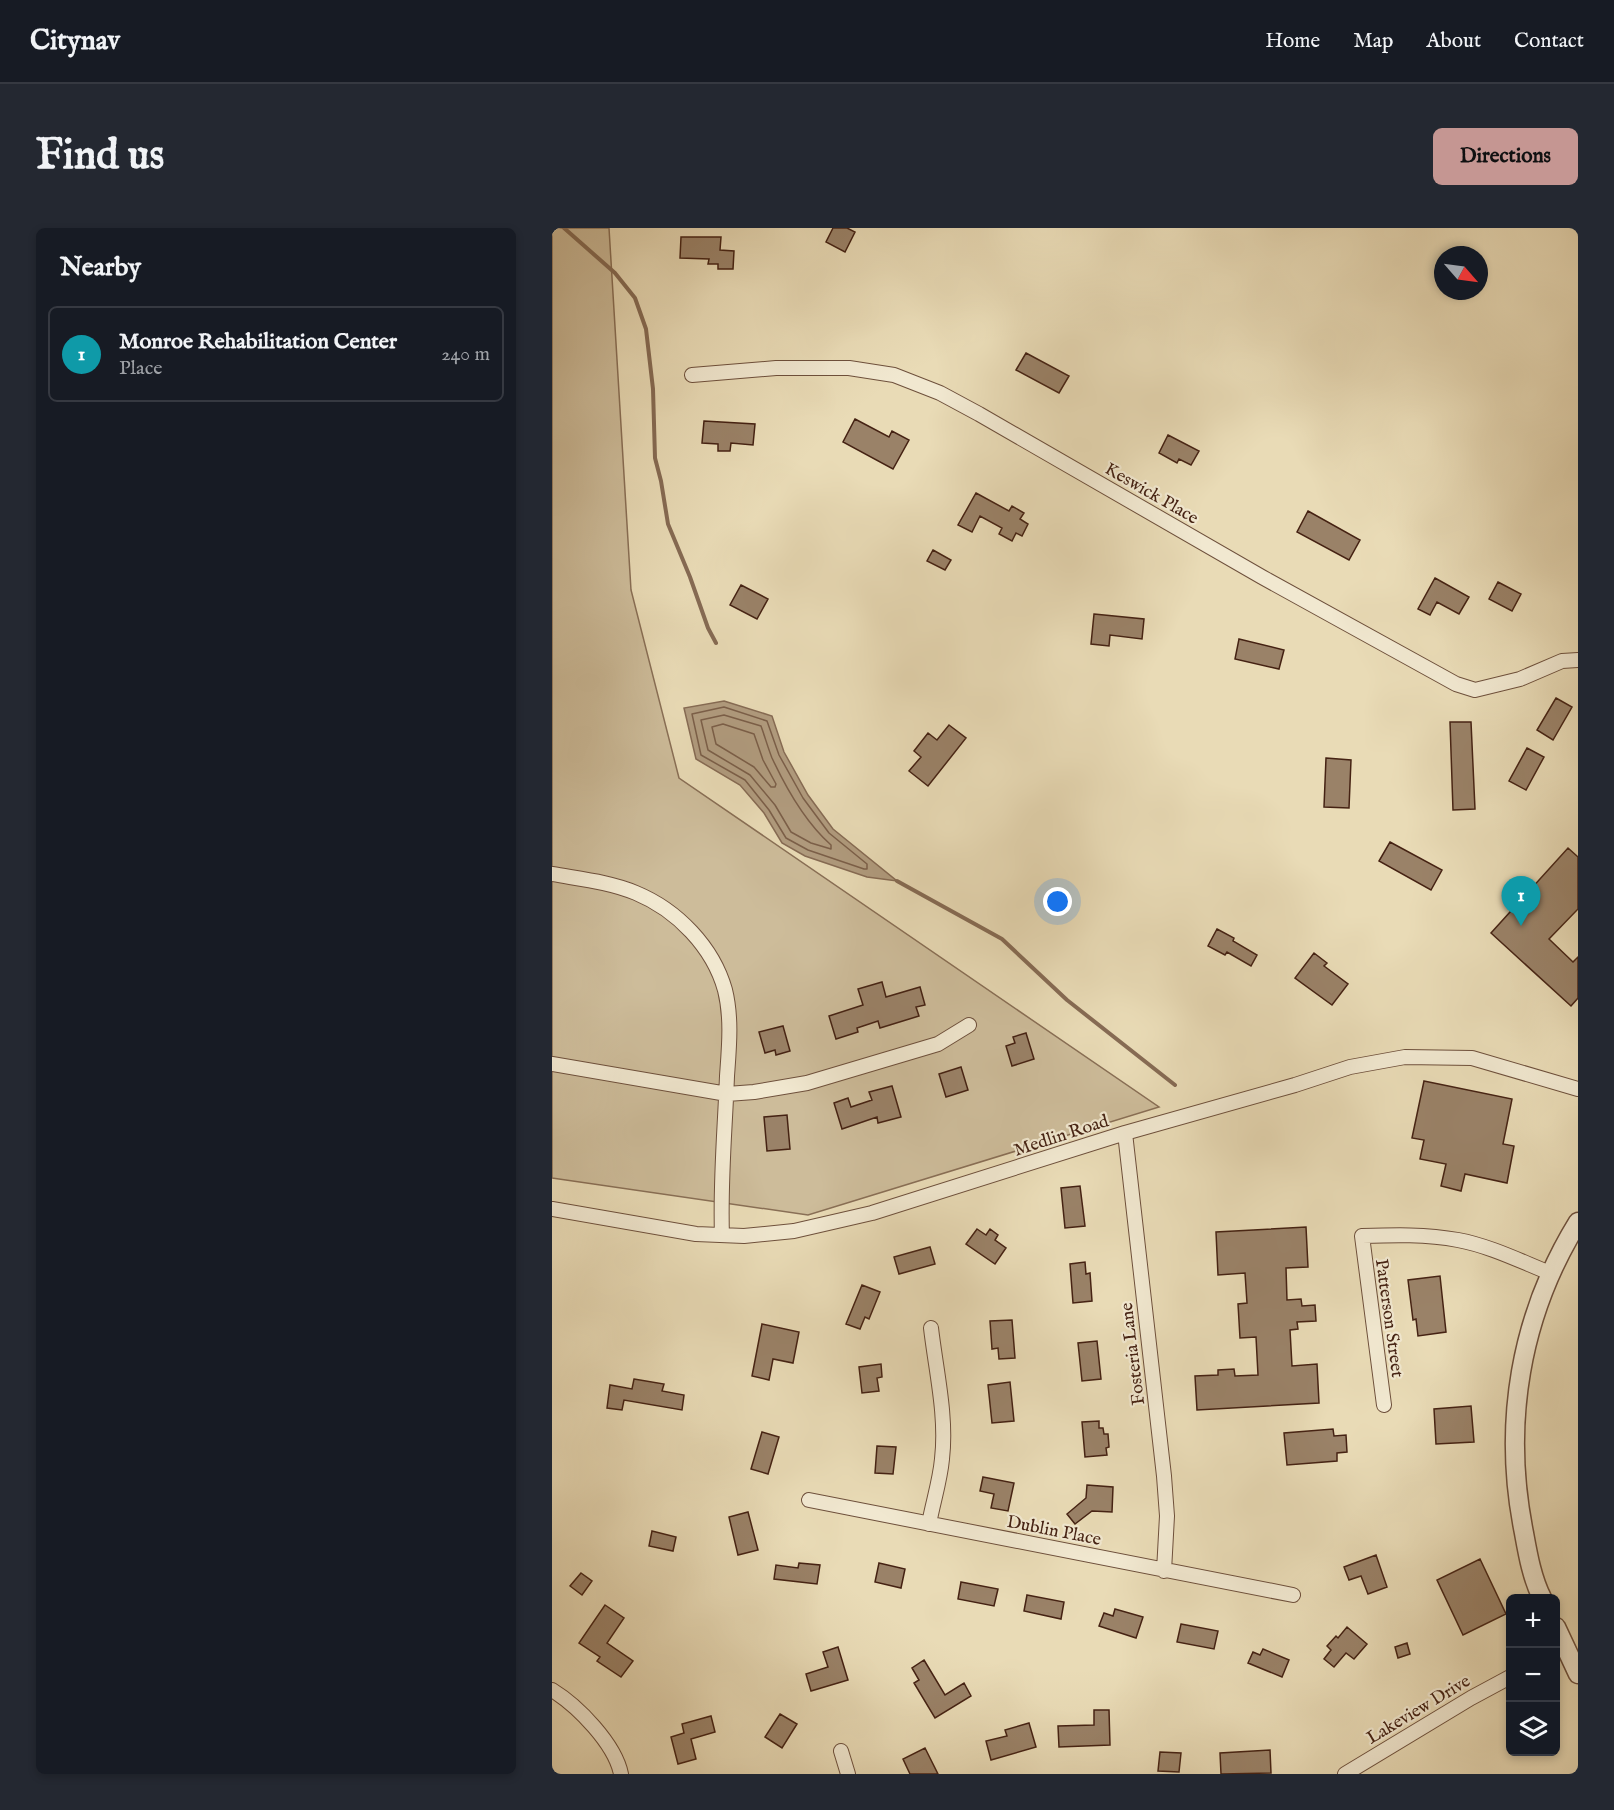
<!DOCTYPE html>
<meta charset="utf-8">
<style>
body{margin:0;font-family:"IM FELL English",serif;background:#242831;color:#f1f3f6}
.controls{position:absolute;right:18px;bottom:18px;display:grid;overflow:hidden;border-radius:9px;box-shadow:0 3px 9px #0003}
.controls button{width:54px;height:54px;display:grid;place-items:center;padding:0;border:0;border-bottom:2px solid #363941;background:#171b24;color:#f1f3f6;font:30px sans-serif}
.compass{position:absolute;left:882px;top:18px;width:54px;height:54px;border-radius:50%;background:#171b24;box-shadow:0 3px 9px #0003;rotate:118deg}
.you{position:absolute;left:506px;top:674px;width:21px;height:21px;margin:-15px;border:4px solid #fff;border-radius:50%;background:#1a73e8;box-shadow:0 0 0 9px #1a73e833}
.badge{display:grid;place-items:center;width:39px;height:39px;border-radius:50%;background:#c59692;color:#fff;font-size:20px;font-weight:700}
.pin{position:absolute;translate:-50% -50px;filter:drop-shadow(0 2px 3px #0008)}
.pin::after{content:'';position:absolute;top:32px;width:21px;height:18px;background:inherit;clip-path:polygon(0 0,100% 0,50% 100%)}
.list{margin:0;padding:0;list-style:none}
h2{display:flex;justify-content:space-between;align-items:center;height:78px;margin:0;padding:0 24px;font-size:26px}
h2 small{font-size:20px;font-weight:400;color:#9ea1a6}
.list li{display:grid;grid-template-columns:39px 1fr auto;gap:18px;align-items:center;box-sizing:border-box;height:96px;margin:0 12px 12px;padding:0 12px;border:2px solid #363941;border-radius:9px}
.list b{display:block;font-size:22px;white-space:nowrap}
.list p{margin:0;font-size:20px;white-space:nowrap;color:#9ea1a6}
.list em{font-size:20px;font-style:normal;color:#9ea1a6}
.icon{flex:none;width:33px;height:33px;fill:none;stroke:currentColor;stroke-width:2;stroke-linecap:round;stroke-linejoin:round}
.map{position:relative;flex:none;width:1026px;height:1546px;overflow:hidden;border-radius:9px}
header{display:flex;align-items:center;gap:36px;box-sizing:border-box;height:84px;padding:0 30px;background:#171b24;border-bottom:2px solid #363941}
header strong{font-size:28px}
nav{display:flex;gap:33px;margin-inline-start:auto;font-size:21px}
.intro{display:flex;align-items:center;justify-content:space-between;box-sizing:border-box;height:144px;padding:0 36px}
h1{margin:0;font-size:42px}
.button{padding:15px 27px;border-radius:9px;background:#c59692;color:#111;font-size:21px;font-weight:700}
main{display:flex;gap:36px;padding:0 36px}
aside{flex:1;background:#171b24;border-radius:9px;box-shadow:0 3px 9px #0003}
.map>svg:first-child{display:block}
</style>
<header>
<strong>Citynav</strong>
<nav><a>Home</a><a>Map</a><a>About</a><a>Contact</a></nav>
</header>
<div class="intro"><h1>Find us</h1><a class="button">Directions</a></div>
<main>
<aside>
<h2>Nearby<small></small></h2>
<ul class="list">
<li><span class="badge" style="background:#0f9aa8">1</span><div><b>Monroe Rehabilitation Center</b><p>Place</p></div><em>240 m</em></li>
</ul>
</aside>
<div class="map">
<svg width="1026" height="1546" viewBox="0 0 1026 1546">
<rect width="100%" height="100%" fill="#e9dbb6"/>
<filter id="stains"><feTurbulence type="fractalNoise" baseFrequency=".00333" numOctaves="4"/><feColorMatrix values="0 0 0 0 .2 0 0 0 0 .09 0 0 0 0 .02 0 0 0 .5 -.17"/></filter>
<radialGradient id="worn" r=".72"><stop offset=".6" stop-color="#630" stop-opacity="0"/><stop offset="1" stop-color="#630" stop-opacity=".3"/></radialGradient>
<!-- green -->
<path fill="#cdbc9a" stroke="#896f56" stroke-width="1.5" d="M0,0H57L79,362L127,550L607,879L256,987L0,950Z"/>
<!-- water -->
<path fill="#b19c7f" stroke="#866b54" stroke-width="1.5" d="M172,473L220,488L232,524L256,567L281,601L345,653L315,649L253,628L230,615L212,585L188,557L144,531L132,480Z"/>
<g fill="none" stroke-linecap="round" stroke-linejoin="round">
<!-- shore -->
<path stroke="#7b5f49" stroke-width="1.5" d="M172,479L215,493L227,527L251,570L277,605L315,636V641H312L256,622L234,610L217,582L193,552L149,527L140,486Z
M172,487L209,498C213,509 216,520 220,530C234,560 254,595 279,617V621L259,615L239,604L223,577L198,547L156,522L149,492Z
M171,496L202,506L211,532L224,556L223,559H219L202,539L164,516L160,499Z"/>
<!-- stream -->
<path stroke="#866b54" stroke-width="4" d="M12,0L63,45L83,70L94,101L101,161L103,230L109,253L116,296L138,349L156,400L164,415
M345,653L450,711L515,772L623,857"/>
</g>
<!-- building -->
<path fill="#9a8268" stroke="#452213" stroke-width="1.5" d="M281,0H295L303,4L293,24L274,14Z
M129,9H169L168,22L182,23L181,41H166V36H156L157,31L128,30Z
M474,125L517,148L507,165L464,142Z
M303,191L337,209L340,203L357,212L341,241L291,214Z
M152,193L203,196L201,217L179,215L178,223H166V216L150,215Z
M616,207L647,223L639,237L627,231L625,235L607,225Z
M424,265L457,283L460,278L472,285L468,291L476,296L470,308L464,305L460,313L447,306L450,300L428,288L420,304L406,297Z
M756,283L808,312L797,332L745,304Z
M381,322L399,332L393,342L375,333Z
M883,350L917,369L907,386L885,374L878,387L866,381Z
M946,354L969,366L960,383L937,371Z
M189,357L216,371L205,391L178,377Z
M542,386L592,391L590,411L558,407L557,418L539,416Z
M687,411L732,422L727,441L683,431Z
M1004,470L1020,479L1001,512L985,502Z
M898,494H919L923,581L901,582Z
M397,497L414,510L376,558L357,543L369,529L362,523L376,505L385,512Z
M975,520L992,529L974,562L957,553Z
M774,530L799,532L797,580L772,579Z
M838,614L890,642L879,662L827,633Z
M1016,620L1026,629V681L997,711L1021,734L1026,729V770L1019,778L939,705Z
M665,701L682,710L681,713L705,727L699,738L675,724L673,727L656,718Z
M762,725L775,735L772,738L796,756L780,777L743,750Z
M330,754L334,769L368,759L373,777L364,779L367,788L328,800L326,793L305,800L306,804L284,811L277,788L311,777L306,761Z
M231,798L238,823L224,827L223,822L213,825L207,804Z
M474,805L482,831L460,838L454,818L463,815L461,809Z
M409,839L416,862L394,869L387,846Z
M872,853L960,871L951,916L962,918L955,955L913,946L909,963L889,958L894,936L868,931L872,912L860,910Z
M340,858L349,889L326,895L325,889L290,901L282,875L296,870L299,879L320,872L317,864Z
M235,887L238,921L215,923L212,889Z
M528,958L533,998L513,1000L509,960Z
M754,999L756,1039L734,1040L735,1072L749,1071L750,1078L763,1077L764,1093L745,1094L746,1101L738,1102L740,1138L765,1136L767,1175L645,1182L643,1148L666,1147V1142L682,1141L683,1148L706,1147L704,1109L688,1110L686,1076L695,1075L693,1045L666,1047L664,1004Z
M425,1001L434,1007L438,1001L446,1007L443,1012L454,1020L443,1036L414,1016Z
M378,1019L383,1036L347,1046L342,1029Z
M533,1034L534,1046L538,1045L540,1073L521,1075L518,1036Z
M888,1048L894,1104L866,1108L864,1091L861,1092L856,1052Z
M310,1057L328,1064L317,1091L313,1089L308,1101L294,1096Z
M460,1092L463,1130L447,1131L446,1120L440,1121L438,1093Z
M210,1096L247,1104L241,1135L221,1131L217,1152L200,1148Z
M545,1113L549,1151L530,1153L526,1115Z
M329,1136L330,1149L325,1150L327,1163L310,1165L307,1139Z
M82,1151L112,1156L110,1163L132,1167L130,1182L72,1172L70,1182L55,1180L58,1157L80,1161Z
M458,1154L462,1193L440,1195L436,1157Z
M919,1178L922,1214L884,1216L882,1181Z
M547,1193V1200H551L552,1206H556L557,1219L554,1220L555,1227L533,1229L530,1194Z
M781,1201L782,1208L794,1207L795,1224L785,1225V1233L735,1237L732,1205Z
M210,1204L227,1209L216,1246L199,1241Z
M325,1218L344,1219L341,1246L323,1245Z
M431,1249L462,1255L456,1283L439,1280L442,1266L428,1263Z
M535,1257L561,1259L560,1284L540,1283L523,1296L515,1286L534,1270Z
M196,1284L206,1322L186,1327L177,1289Z
M100,1303L124,1309L121,1323L97,1318Z
M824,1327L835,1359L816,1366L809,1348L797,1352L792,1339Z
M928,1331L954,1386L911,1407L885,1352Z
M247,1335L268,1337L265,1356L222,1351L224,1337L246,1340Z
M327,1335L353,1341L349,1360L323,1354Z
M29,1345L40,1353L30,1367L18,1358Z
M409,1354L446,1361L442,1378L406,1371Z
M475,1367L512,1374L509,1391L472,1383Z
M53,1377L72,1390L55,1415L81,1433L69,1449L45,1433L48,1429L27,1415Z
M563,1381L591,1389L584,1410L547,1398L552,1385L561,1388Z
M629,1396L666,1403L662,1421L625,1414Z
M795,1399L815,1416L802,1431L794,1425L782,1439L772,1431L779,1422L775,1418L784,1408L786,1410Z
M855,1415L858,1426L846,1430L843,1419Z
M286,1419L296,1452L259,1463L254,1446L276,1439L271,1424Z
M711,1421L737,1432L730,1449L696,1435L701,1424L708,1427Z
M372,1432L393,1467L412,1455L419,1468L383,1490L362,1455L367,1452L360,1440Z
M542,1482H557L558,1517L507,1519L506,1498L542,1497Z
M228,1486L245,1496L230,1520L213,1509Z
M159,1488L163,1504L139,1511L144,1531L126,1536L119,1509L132,1505L130,1496Z
M477,1495L484,1519L439,1532L434,1513L455,1508L453,1502Z
M373,1520L386,1546H358L351,1531Z
M718,1522L719,1545L669,1546L668,1525Z
M608,1524L629,1525L627,1544L606,1543Z"/>
<g fill="none" stroke-linecap="round" stroke-linejoin="round">
<!-- minor casing -->
<g stroke="#6e503c" stroke-width="16">
<path id="minor" d="M140,147L224,140H297L342,147L388,165L427,186L710,349L904,456L923,462L968,451L1010,433L1026,432
M0,646C28,651 58,654 84,665C125,682 161,719 173,762C180,790 177,820 175,848C173,901 168,954 170,1007
M0,836L175,866L202,864L255,855L386,816L417,797
M573,905L612,1248L615,1288L612,1343
M0,981L144,1006L192,1008L242,1003L320,985L573,905L743,857L798,839L853,829L920,830L1026,861
M832,1177L810,1008C842,1007 874,1006 906,1012C938,1018 968,1033 998,1045
M257,1272L741,1367
M377,1296C381,1274 388,1253 390,1231C395,1188 384,1143 379,1100
M0,1462C26,1478 63,1516 69,1546
M289,1523L296,1546
M793,1546L919,1470L958,1449"/>
</g>
<!-- tertiary casing -->
<g stroke="#6e503c" stroke-width="21">
<path id="tertiary" d="M990,1370C980,1350 976,1327 972,1305C950,1196 968,1088 1026,994
M1004,1399L1026,1446"/>
</g>
<!-- minor -->
<use href="#minor" stroke="#f1e8d0" stroke-width="14"/>
<!-- tertiary -->
<use href="#tertiary" stroke="#f1e8d0" stroke-width="18"/>
</g>
<g text-anchor="middle" stroke-width="4.5" stroke-linejoin="round" paint-order="stroke">
<!-- street labels -->
<g font-size="18" fill="#452213" stroke="#f1e8d0">
<text transform="translate(600 265) rotate(30)" y="6">Keswick Place</text>
<text transform="translate(509 907) rotate(-18)" y="6">Medlin Road</text>
<text transform="translate(838 1090) rotate(82)" y="6">Patterson Street</text>
<text transform="translate(580 1126) rotate(-97)" y="6">Fosteria Lane</text>
<text transform="translate(502 1302) rotate(11)" y="6">Dublin Place</text>
<text transform="translate(866 1481) rotate(-31)" y="6">Lakeview Drive</text>
</g>
</g>
<rect width="100%" height="100%" filter="url(#stains)"/>
<rect width="100%" height="100%" fill="url(#worn)"/>
</svg>
<div class="controls">
<button>+</button>
<button>−</button>
<button><svg class="icon" aria-label="layers" viewBox="0 0 24 24"><path d="M12 4l9 5-9 5-9-5zM3 14l9 5 9-5"/></svg></button>
</div>
<svg class="compass" viewBox="-18 -18 36 36"><path d="M0-13l5 13h-10z" fill="#e53935"/><path d="M0 13l5-13h-10z" fill="#9ea1a6"/></svg>
<div class="you"></div>
<div class="pin badge" style="left:969px;top:698px;background:#0f9aa8">1</div>
</div>
</main>
